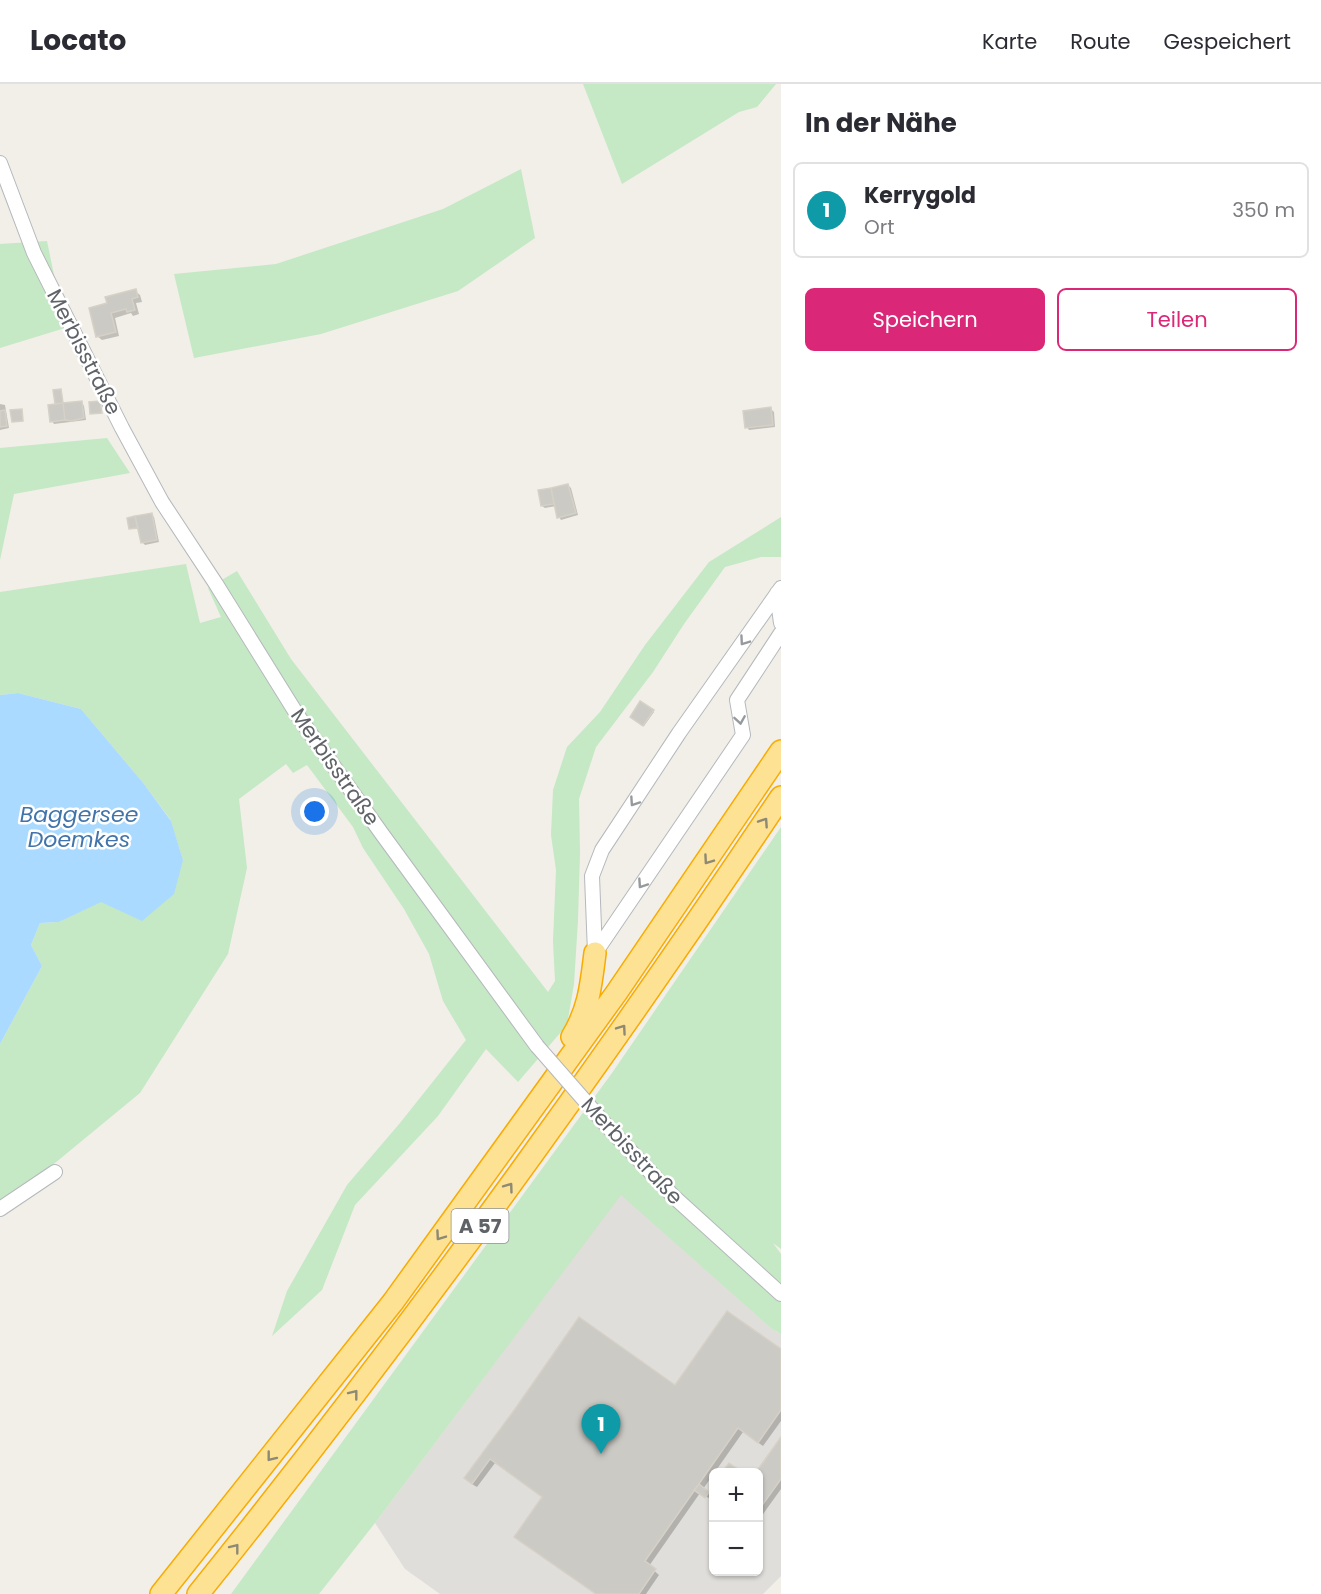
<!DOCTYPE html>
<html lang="de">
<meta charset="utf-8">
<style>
body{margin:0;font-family:Poppins,sans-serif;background:#f7f7f7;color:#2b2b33}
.controls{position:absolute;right:18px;bottom:18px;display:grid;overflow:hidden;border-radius:9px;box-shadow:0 2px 4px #0004}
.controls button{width:54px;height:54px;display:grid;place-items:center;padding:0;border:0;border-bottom:2px solid #e1e1e2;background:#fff;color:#2b2b33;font:30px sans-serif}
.you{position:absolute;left:315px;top:728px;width:21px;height:21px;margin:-15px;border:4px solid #fff;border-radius:50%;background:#1a73e8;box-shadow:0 0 0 9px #1a73e833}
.badge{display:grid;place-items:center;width:39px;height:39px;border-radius:50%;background:#db2777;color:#fff;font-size:20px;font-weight:700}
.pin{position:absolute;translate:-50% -50px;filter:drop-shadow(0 2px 3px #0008)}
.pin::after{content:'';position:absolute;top:32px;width:21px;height:18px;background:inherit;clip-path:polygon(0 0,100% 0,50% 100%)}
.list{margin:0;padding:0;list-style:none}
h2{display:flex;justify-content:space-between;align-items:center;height:78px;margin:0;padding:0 24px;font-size:26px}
h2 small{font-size:20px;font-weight:400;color:#7c7c81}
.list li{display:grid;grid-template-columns:39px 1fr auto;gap:18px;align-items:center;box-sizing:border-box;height:96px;margin:0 12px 12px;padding:0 12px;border:2px solid #e1e1e2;border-radius:9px}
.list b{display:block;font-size:22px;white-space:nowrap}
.list p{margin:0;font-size:20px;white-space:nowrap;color:#7c7c81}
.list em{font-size:20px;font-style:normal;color:#7c7c81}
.actions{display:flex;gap:12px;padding:18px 24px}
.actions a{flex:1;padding:14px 0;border:2px solid #db2777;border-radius:9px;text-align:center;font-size:21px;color:#db2777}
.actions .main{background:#db2777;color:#fff}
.map{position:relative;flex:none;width:781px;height:1510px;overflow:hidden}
header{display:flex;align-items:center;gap:36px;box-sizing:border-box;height:84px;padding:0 30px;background:#fff;border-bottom:2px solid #e1e1e2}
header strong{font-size:28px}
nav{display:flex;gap:33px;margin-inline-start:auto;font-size:21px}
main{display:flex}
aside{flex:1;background:#fff}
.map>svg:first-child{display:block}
</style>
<header>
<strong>Locato</strong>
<nav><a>Karte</a><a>Route</a><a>Gespeichert</a></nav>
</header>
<main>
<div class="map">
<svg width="781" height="1510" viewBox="0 0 781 1510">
<rect width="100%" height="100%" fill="#f1efe8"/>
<!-- industrial -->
<path fill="#e0deda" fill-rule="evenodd" d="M621,1110L772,1245L781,1250V1492L763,1510H440L405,1485L375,1439ZM714,1388H758V1488H714Z"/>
<!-- green -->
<path fill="#c5e8c5" d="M583,0H776L757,23L739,28L622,100Z
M521,85L535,154L458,207L321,250L194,274L174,190L276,180L443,125Z
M47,157L65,244L0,264V160Z
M107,354L130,389L14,410L0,476V364Z
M781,433V473H761L725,483L684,540L653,588L596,663L579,715L580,769L578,836L574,900L567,941L518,998L486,965L438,1032L355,1121L322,1206L272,1252L287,1207L347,1101L400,1039L466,956L443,917L429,870L404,825L363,764L353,743L307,681L293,689L286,680L239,715L247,784L228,870L140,1009L21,1107L0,1121V960L42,882L31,861L40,839L59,838L183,776L170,735L144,700L81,625L18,609L0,611V508L186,480L200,539L221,533L208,504L237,487L291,575L548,908L555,897L553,857L556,786L551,751L553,706L567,663L600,628L645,561L709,478Z
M781,743V1165L773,1159L781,1170V1250L772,1245L621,1111L375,1439L319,1510H231L612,989Z"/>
<!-- water -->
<path fill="#aadaff" d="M18,609L81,625L144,700L171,737L183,776L174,810L142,837L101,818L59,838L40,839L31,861L42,882L0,960V611Z"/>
<!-- shadow -->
<path fill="#0003" d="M135,207L140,211L142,218L136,219L139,230L133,232L131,229L115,234L119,252L102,256L97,252L109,220Z
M61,306L63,321L82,319L84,322L86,336L54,340L52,337L58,322L56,320Z
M0,320L5,321L9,344L0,346Z
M771,325L774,328L775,343L749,346L747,343Z
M568,401L571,404L578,431L561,436L559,433L556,422L545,424L542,422L539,407Z
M151,430L154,433L159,458L145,461L143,459L139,444L131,445Z
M641,619L654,628L644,642L631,633Z
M781,1267V1337L763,1362L743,1348L703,1405L709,1410L714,1403V1417L700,1409L649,1482L659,1491L646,1510H596L520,1457L544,1414L495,1379L477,1403L470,1399L516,1326L676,1303Z
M781,1356V1405L758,1437V1388Z"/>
<!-- building -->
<path fill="#cccac5" stroke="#d6d1c6" stroke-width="1.5" d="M136,205L138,213L132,215L135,226L127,228L126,225L111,229L116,248L96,253L89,224L107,219L105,213Z
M61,305L63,319L55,320L53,306Z
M82,317L84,334L72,337L65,336L63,319Z
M100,317L102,329L90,330L89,318Z
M63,319L65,336L50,338L48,321Z
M771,323L773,341L745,344L743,327Z
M22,325L23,337L12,338L10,326Z
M5,326L7,342L0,343V327Z
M568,400L576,429L557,434L551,404Z
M551,404L554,420L541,422L538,406Z
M152,429L157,456L141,459L135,432Z
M135,432L138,444L129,445L127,434Z
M640,617L654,626L643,642L630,633Z
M727,1227L781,1265V1326L758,1359L738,1344L645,1477L656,1485L639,1510H596L514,1453L542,1413L490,1375L472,1400L464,1394L515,1325L579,1233L675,1301Z
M781,1353V1395L758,1427V1388H756Z
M729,1379L742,1388H722Z
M699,1400L709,1408L705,1414L694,1406Z"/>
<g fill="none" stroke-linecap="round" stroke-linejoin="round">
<!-- minor casing -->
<g stroke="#b5b8bc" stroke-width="16">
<path id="minor" d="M0,79L34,169L122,344L162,418L216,500L298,632L382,750L537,962
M777,509L781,539
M595,869L592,792L602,766L679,649L781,504
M595,869L743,651L737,616L781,549
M606,1041L673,1112L781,1210
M0,1125L55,1088"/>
</g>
<!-- highway casing -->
<g stroke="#f9ab00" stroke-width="24">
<path id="highway" d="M572,953C589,925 591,901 595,869
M161,1510L393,1218L617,908L781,667
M198,1510C404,1254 598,986 781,713"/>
</g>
<!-- minor -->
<use href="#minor" stroke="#fff" stroke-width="14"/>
<!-- highway -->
<use href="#highway" stroke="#fde293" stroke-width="21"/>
<!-- minor-bridge casing -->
<g stroke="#b5b8bc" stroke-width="16" stroke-linecap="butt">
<path id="minor-bridge" d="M537,962L606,1041"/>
</g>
<!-- minor-bridge -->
<use href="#minor-bridge" stroke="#fff" stroke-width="14"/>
</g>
<!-- one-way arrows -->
<defs><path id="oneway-chevron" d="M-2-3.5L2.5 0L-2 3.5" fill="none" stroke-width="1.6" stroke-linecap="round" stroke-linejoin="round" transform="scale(1.5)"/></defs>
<g stroke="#979a9d">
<use href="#oneway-chevron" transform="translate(744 557) rotate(125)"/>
<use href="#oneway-chevron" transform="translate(740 636) rotate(81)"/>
<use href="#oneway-chevron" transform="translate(634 718) rotate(124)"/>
<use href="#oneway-chevron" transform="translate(642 800) rotate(124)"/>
</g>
<g stroke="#8e8975">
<use href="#oneway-chevron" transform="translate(764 738) rotate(-56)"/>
<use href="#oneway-chevron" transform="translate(708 776) rotate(125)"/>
<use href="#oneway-chevron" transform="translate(622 945) rotate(-55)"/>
<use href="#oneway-chevron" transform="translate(509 1103) rotate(-54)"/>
<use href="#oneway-chevron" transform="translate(440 1152) rotate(125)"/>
<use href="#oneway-chevron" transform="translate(354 1310) rotate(-52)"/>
<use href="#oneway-chevron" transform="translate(271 1373) rotate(128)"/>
<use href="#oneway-chevron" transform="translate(235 1464) rotate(-52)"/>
</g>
<g text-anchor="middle" stroke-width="5" stroke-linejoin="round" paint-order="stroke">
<!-- shield labels -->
<rect fill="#fff" stroke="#8f9295" stroke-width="1.5" x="451.5" y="1125" width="57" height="34" rx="4.5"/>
<g font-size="20" font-weight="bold" fill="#5f6368">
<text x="480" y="1149">A 57</text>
</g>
<!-- street labels -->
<g font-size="21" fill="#5f6368" stroke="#fff">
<text transform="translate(84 268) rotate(63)" y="7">Merbisstraße</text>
<text transform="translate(335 683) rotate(55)" y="7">Merbisstraße</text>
<text transform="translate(632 1067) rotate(47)" y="7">Merbisstraße</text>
</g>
<!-- water labels -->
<g font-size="22" font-style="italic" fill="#4174aa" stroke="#fff">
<text x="79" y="738">Baggersee<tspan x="79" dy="25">Doemkes</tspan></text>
</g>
</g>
</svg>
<div class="controls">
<button>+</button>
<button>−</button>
</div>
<div class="you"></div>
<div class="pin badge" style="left:601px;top:1370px;background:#0f9aa8">1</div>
</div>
<aside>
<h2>In der Nähe<small></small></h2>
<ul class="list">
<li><span class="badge" style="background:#0f9aa8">1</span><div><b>Kerrygold</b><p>Ort</p></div><em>350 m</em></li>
</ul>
<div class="actions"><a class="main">Speichern</a><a>Teilen</a></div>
</aside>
</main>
